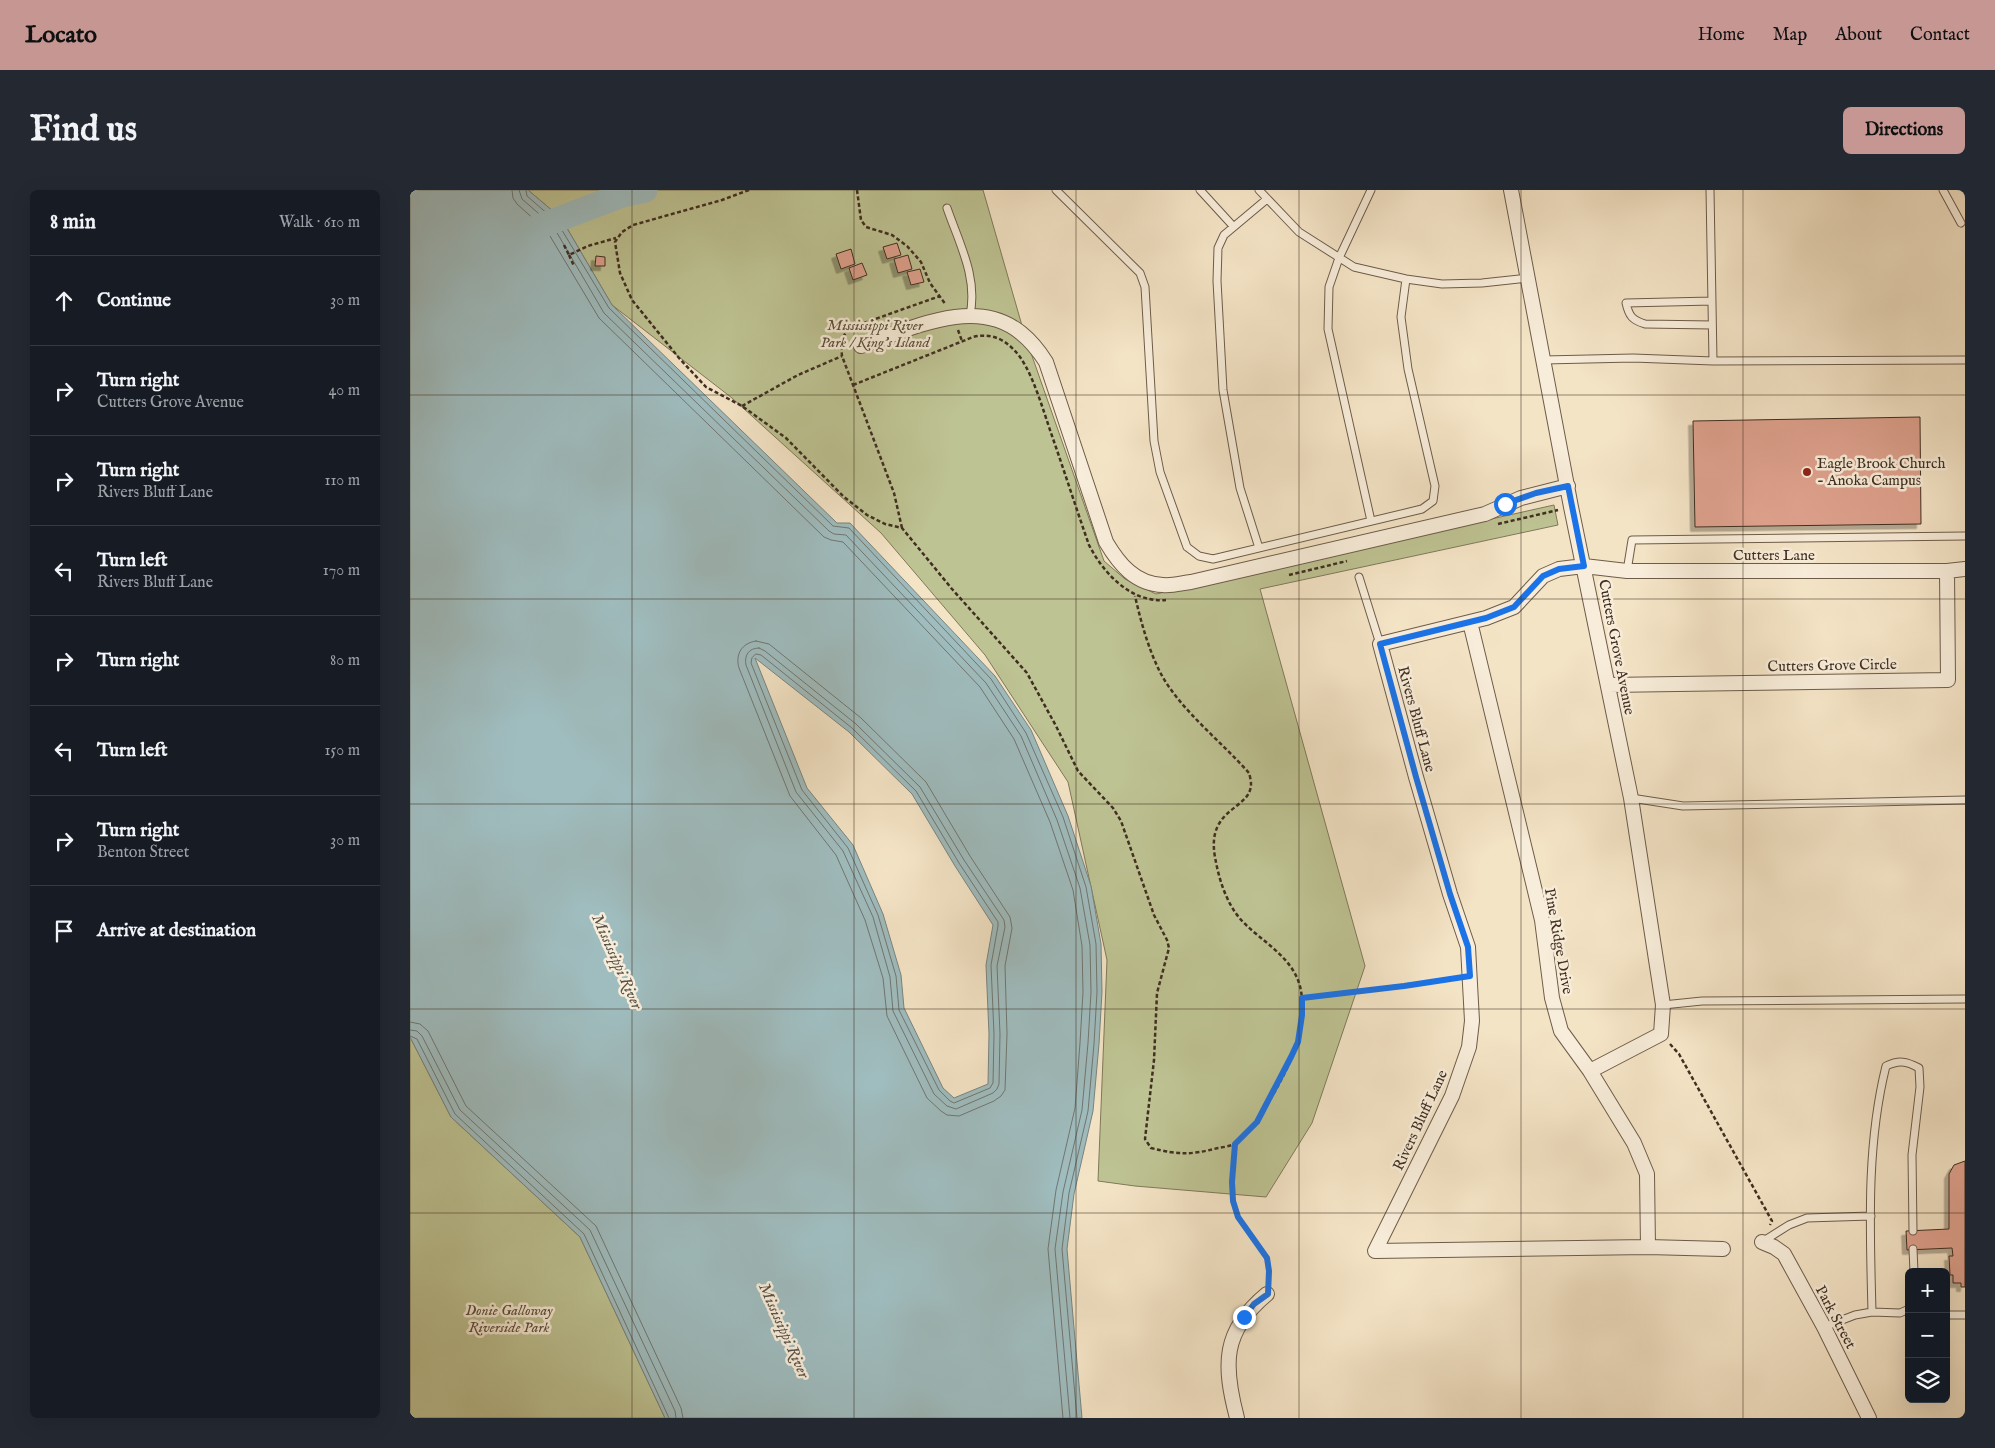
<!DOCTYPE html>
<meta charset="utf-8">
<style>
body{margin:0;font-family:"IM FELL English",serif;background:#242831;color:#f1f3f6}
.controls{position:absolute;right:15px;bottom:15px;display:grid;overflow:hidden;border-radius:8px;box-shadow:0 5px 20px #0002}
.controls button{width:45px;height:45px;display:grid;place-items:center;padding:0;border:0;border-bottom:1px solid #363941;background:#171b24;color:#f1f3f6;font:25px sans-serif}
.stop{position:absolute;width:15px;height:15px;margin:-11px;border:4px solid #1a73e8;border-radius:50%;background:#fff}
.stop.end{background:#1a73e8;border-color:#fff;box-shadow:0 1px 5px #0008}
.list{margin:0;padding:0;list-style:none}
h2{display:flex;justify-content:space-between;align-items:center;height:65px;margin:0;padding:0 20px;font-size:21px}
h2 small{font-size:16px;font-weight:400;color:#9ea1a6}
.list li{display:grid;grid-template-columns:32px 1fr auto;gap:15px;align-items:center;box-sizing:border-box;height:90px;padding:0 20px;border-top:1px solid #363941}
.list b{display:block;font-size:19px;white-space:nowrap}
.list p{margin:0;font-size:16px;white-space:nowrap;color:#9ea1a6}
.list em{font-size:16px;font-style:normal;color:#9ea1a6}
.icon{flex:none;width:28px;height:28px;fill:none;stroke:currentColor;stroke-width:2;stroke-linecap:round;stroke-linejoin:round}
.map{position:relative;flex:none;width:1555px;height:1228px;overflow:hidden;border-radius:8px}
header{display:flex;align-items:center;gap:30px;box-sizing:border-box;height:70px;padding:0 25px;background:#c59692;color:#111}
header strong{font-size:24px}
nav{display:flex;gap:28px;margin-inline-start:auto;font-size:18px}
.intro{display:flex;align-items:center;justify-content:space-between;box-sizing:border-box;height:120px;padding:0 30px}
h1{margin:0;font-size:35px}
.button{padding:12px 22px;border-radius:8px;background:#c59692;color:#111;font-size:18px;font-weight:700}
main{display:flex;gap:30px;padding:0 30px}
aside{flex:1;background:#171b24;border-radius:8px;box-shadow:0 5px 20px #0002}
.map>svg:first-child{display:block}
</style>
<header>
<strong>Locato</strong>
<nav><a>Home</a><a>Map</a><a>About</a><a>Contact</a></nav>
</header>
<div class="intro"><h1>Find us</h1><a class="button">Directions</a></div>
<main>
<aside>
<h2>8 min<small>Walk · 610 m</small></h2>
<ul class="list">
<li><svg class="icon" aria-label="ahead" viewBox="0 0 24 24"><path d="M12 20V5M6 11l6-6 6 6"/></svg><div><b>Continue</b></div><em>30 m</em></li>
<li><svg class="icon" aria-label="right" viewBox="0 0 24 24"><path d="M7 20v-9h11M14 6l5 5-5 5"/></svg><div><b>Turn right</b><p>Cutters Grove Avenue</p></div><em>40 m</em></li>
<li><svg class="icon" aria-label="right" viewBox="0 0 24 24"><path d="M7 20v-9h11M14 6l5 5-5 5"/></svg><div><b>Turn right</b><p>Rivers Bluff Lane</p></div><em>110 m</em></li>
<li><svg class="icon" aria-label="left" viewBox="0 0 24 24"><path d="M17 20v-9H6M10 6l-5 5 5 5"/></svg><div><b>Turn left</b><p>Rivers Bluff Lane</p></div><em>170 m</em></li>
<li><svg class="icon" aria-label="right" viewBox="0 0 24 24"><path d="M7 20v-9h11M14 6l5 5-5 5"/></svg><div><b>Turn right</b></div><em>80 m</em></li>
<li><svg class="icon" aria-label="left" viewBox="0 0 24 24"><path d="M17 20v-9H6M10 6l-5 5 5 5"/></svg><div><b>Turn left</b></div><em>150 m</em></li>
<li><svg class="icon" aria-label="right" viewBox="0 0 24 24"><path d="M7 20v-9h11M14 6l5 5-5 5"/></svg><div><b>Turn right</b><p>Benton Street</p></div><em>30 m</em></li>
<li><svg class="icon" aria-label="arrive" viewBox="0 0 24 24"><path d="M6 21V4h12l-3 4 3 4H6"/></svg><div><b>Arrive at destination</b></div></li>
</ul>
</aside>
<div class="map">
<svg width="1555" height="1228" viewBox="0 0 1555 1228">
<defs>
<filter id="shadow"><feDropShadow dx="-4.5" dy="4.5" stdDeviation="0" flood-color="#0004"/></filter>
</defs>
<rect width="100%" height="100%" fill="#f4e4c6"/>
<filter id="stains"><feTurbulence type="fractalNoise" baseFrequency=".004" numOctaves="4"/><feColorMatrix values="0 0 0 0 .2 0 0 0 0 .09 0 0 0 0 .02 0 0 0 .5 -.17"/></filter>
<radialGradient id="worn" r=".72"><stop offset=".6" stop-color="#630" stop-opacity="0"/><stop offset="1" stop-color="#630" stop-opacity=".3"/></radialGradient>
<!-- green -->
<path fill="#bec393" stroke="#7f795a" d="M118,0H573L615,146L694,371L715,389L746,404L1144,315L1148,335L850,399L955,776L902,933L856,1007L725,996L688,991L697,770L658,592L575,465L471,343L322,208L202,115L151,28Z
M0,847L41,927L170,1047L255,1228H0Z"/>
<!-- water -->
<path fill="#9fbcbe" stroke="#79847f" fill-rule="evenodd" d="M0,0H118L151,28L202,115L427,333H440L585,486L621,540L658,626L681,696L691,754L692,802L689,854L683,921L664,1004L657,1059L672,1228H255L170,1047L41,927L0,847ZM345,468L439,542L502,604L545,676L583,735L576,775L579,844L578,894L544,908L533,898L494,818L491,785L473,724L443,655L397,598Z"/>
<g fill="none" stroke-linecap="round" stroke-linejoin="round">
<!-- shore -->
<path stroke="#707670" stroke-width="1" d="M102,0L103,8L107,14L137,41L189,128L414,347L421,350L433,352L570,497L604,549L640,632L663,700L672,756L673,802L670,853L665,918L646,1000L638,1059L653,1228
M109,0L112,9L143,36L194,123L419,341L424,344L436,345L576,493L611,546L647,630L670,698L680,755L681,802L678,853L672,920L653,1002L645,1059L660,1228
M116,0L117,6L147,32L199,118L423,336L439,338L581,489L616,543L653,627L676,697L686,754L687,802L684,854L678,921L659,1003L652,1059L667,1228
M346,451L359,454L451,528L516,592L560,666L600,727L602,738L595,776L597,844L595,900L591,906L584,911L549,926L537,925L531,921L517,908L477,826L473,788L455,730L426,665L380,606L329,478C325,464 332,453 346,451Z
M349,458L355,461L446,534L510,597L554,670L594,730L595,737L587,776L590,844L589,894L587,899L583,903L546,919L537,916L524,904L483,821L480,787L463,727L433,661L386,602L336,475C334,465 339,458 349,458Z
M346,464L351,465L442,538L506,601L549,673L588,732V736L581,775L584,844L583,893L580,898L544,913L540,911L529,900L489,820L486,786L468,725L438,658L392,600L341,473L342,468Z
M0,832L10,834L18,841L56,916L186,1036L271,1218L273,1228
M0,840L7,841L12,846L50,920L180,1040L265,1221L266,1228
M0,846L7,849L45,924L174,1044L259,1228"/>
<!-- river -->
<path stroke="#9fbcbe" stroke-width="25" d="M120,40L212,5L235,0"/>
</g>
<!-- building -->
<path fill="#dea18d" stroke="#402f21" filter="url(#shadow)" d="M487,53L491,65L477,69L473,57Z
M441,59L445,74L431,79L426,64Z
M498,65L502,79L488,83L484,69Z
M186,66L195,67V76H185Z
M452,73L457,85L443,90L439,78Z
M510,79L514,92L501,95L497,82Z
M1510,227L1511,334L1285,337L1283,231Z
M1555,971V1097H1551V1093H1543V1085H1540L1539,1066H1543L1542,1058L1497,1060L1496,1041L1539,1039V984L1544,975Z"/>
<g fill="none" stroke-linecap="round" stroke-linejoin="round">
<!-- lane casing -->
<g stroke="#6d5c4a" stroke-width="9">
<path id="lane" d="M646,0L730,83L735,97L744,251L750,282L777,357L789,366L803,369L1012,319L1023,311L1025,296L998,179L991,127L996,89
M790,0L823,36
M849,0L889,42L944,77L996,89L1032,94L1072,93L1119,88
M961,0L929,68L919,97L918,139L961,331
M1300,0L1303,171
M1533,0L1551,33
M537,18C549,53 568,87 560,125
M1302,111L1216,113C1219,126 1222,130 1235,134L1302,135
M1134,170L1223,168L1303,171L1555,170
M849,358L830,298L813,200L807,91L808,58L814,45L857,9
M1217,381L1222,350L1555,346
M949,387L970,454
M1221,608L1273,616L1555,610
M1253,815L1292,811L1555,809
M1352,1052L1379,1035L1397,1028L1461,1026
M1503,1059L1504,1082
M1499,1119L1490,1123L1462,1122C1460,1040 1456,956 1476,876C1489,870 1496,871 1509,878L1510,897L1502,965L1503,1041
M1536,1125H1555
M1414,1137L1445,1125L1462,1122"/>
</g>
<!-- street casing -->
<g stroke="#6d5c4a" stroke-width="16">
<path id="street" d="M1101,0L1161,317L1221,608L1253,815L1251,844L1180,881
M451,156C499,140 565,105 611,143C621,151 629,161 636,172L696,352C709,374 725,394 753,395C762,396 772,393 781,392L1075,324L1111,308L1158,296
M1060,432L1132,730L1142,808L1151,841L1180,881L1224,953L1237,984L1238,1057
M1198,495L1538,490L1537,381
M1352,1052L1364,1057L1374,1064L1414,1137L1459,1228
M1313,1059L1238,1057L965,1061L1042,906L1059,857L1062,831L1058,757L1040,704L1006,587L970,454L1076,428L1104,417L1133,386L1149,379L1174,376L1217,381H1537L1555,379
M827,1228C813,1175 812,1141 857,1104"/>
</g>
<!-- path -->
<path stroke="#402f21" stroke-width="2.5" stroke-dasharray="4 2.5" stroke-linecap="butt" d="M339,0L312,10L223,35L212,42L205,52L210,83L222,110L269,168L296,197L332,216L376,248L434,307L457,325L475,334L492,338L542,399L617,483L646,536L668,581L703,618L711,631L744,725L757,750L759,758L747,803L744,870L735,949L741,958C769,965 781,965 808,958C814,957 822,956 826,953C846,940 883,873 888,850C892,831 895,808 888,790C878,765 852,751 834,733C817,716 809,690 805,667C796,617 841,620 841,594C841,591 840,586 839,583C812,552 769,519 750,482C738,458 731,432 725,406
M447,0L451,30L456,37L482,45L497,56L511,72L520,93L536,115
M154,55L159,65L178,56L206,48
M159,65L164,76
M548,140L552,151
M443,195L563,147C579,143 593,148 604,160C621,176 633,220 641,243C654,280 666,318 679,355C694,384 721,413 756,410
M332,216L388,185L432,166
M1088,334L1148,320
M492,338L484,303L432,166C431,155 431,146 440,138L530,106
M879,385L937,371
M892,808L1046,788
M1260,854L1269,864L1362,1031L1360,1035
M825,954C823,978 817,1005 828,1027C842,1054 861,1058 858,1092"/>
<!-- lane -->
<use href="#lane" stroke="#f8edda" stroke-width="7"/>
<!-- street -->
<use href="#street" stroke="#f8edda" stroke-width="14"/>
</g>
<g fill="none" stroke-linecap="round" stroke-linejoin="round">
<!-- route -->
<path stroke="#1a73e8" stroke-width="6" d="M834,1127L844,1114L858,1104L859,1081L857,1068L828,1027L823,1011L822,992L825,954L847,932L881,867L888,852L892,825V808L994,796L1060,786L1058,757L1040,704L1006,587L970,454L1076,428L1104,417L1133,386L1149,379L1174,376L1158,296L1126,303L1095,314"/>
</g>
<!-- grid -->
<path fill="none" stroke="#402f21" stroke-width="1" stroke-opacity="0.55" d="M222,0V1228M444,0V1228M666,0V1228M889,0V1228M1111,0V1228M1333,0V1228M0,205H1555M0,409H1555M0,614H1555M0,819H1555M0,1023H1555"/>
<!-- markers -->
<circle fill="#8f2418" stroke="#f8edda" stroke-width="2" cx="1397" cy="282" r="5"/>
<g text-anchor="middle" stroke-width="5" stroke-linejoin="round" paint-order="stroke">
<!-- park labels -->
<g font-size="15" font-style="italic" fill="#594d38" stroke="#f8edda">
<text x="465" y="140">Mississippi River<tspan x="465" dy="17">Park / King's Island</tspan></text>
<text x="99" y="1125">Donie Galloway<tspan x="99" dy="17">Riverside Park</tspan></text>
</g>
<!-- poi labels -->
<g font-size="15" fill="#402f21" stroke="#f8edda" text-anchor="start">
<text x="1407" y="278">Eagle Brook Church<tspan x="1407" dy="17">- Anoka Campus</tspan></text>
</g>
<!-- street labels -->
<g font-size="15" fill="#402f21" stroke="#f8edda">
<text x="1364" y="370">Cutters Lane</text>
<text transform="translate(1207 457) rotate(79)" y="5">Cutters Grove Avenue</text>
<text transform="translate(1422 475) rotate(-1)" y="5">Cutters Grove Circle</text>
<text transform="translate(1007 529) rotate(75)" y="5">Rivers Bluff Lane</text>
<text transform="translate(1149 751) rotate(80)" y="5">Pine Ridge Drive</text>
<text transform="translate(1010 930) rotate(-65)" y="5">Rivers Bluff Lane</text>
<text transform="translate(1426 1127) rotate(62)" y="5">Park Street</text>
</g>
<!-- water labels -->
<g font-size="16" font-style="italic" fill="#585248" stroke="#f8edda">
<text transform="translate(208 771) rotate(66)" y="6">Mississippi River</text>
<text transform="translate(375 1140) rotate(66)" y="6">Mississippi River</text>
</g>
</g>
<rect width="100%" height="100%" filter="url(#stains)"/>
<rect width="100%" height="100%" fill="url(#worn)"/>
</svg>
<div class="controls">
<button>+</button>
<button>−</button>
<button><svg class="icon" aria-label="layers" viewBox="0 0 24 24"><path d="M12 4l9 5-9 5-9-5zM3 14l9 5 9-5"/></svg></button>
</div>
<div class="stop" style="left:1095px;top:314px"></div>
<div class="stop end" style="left:834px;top:1127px"></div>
</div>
</main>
